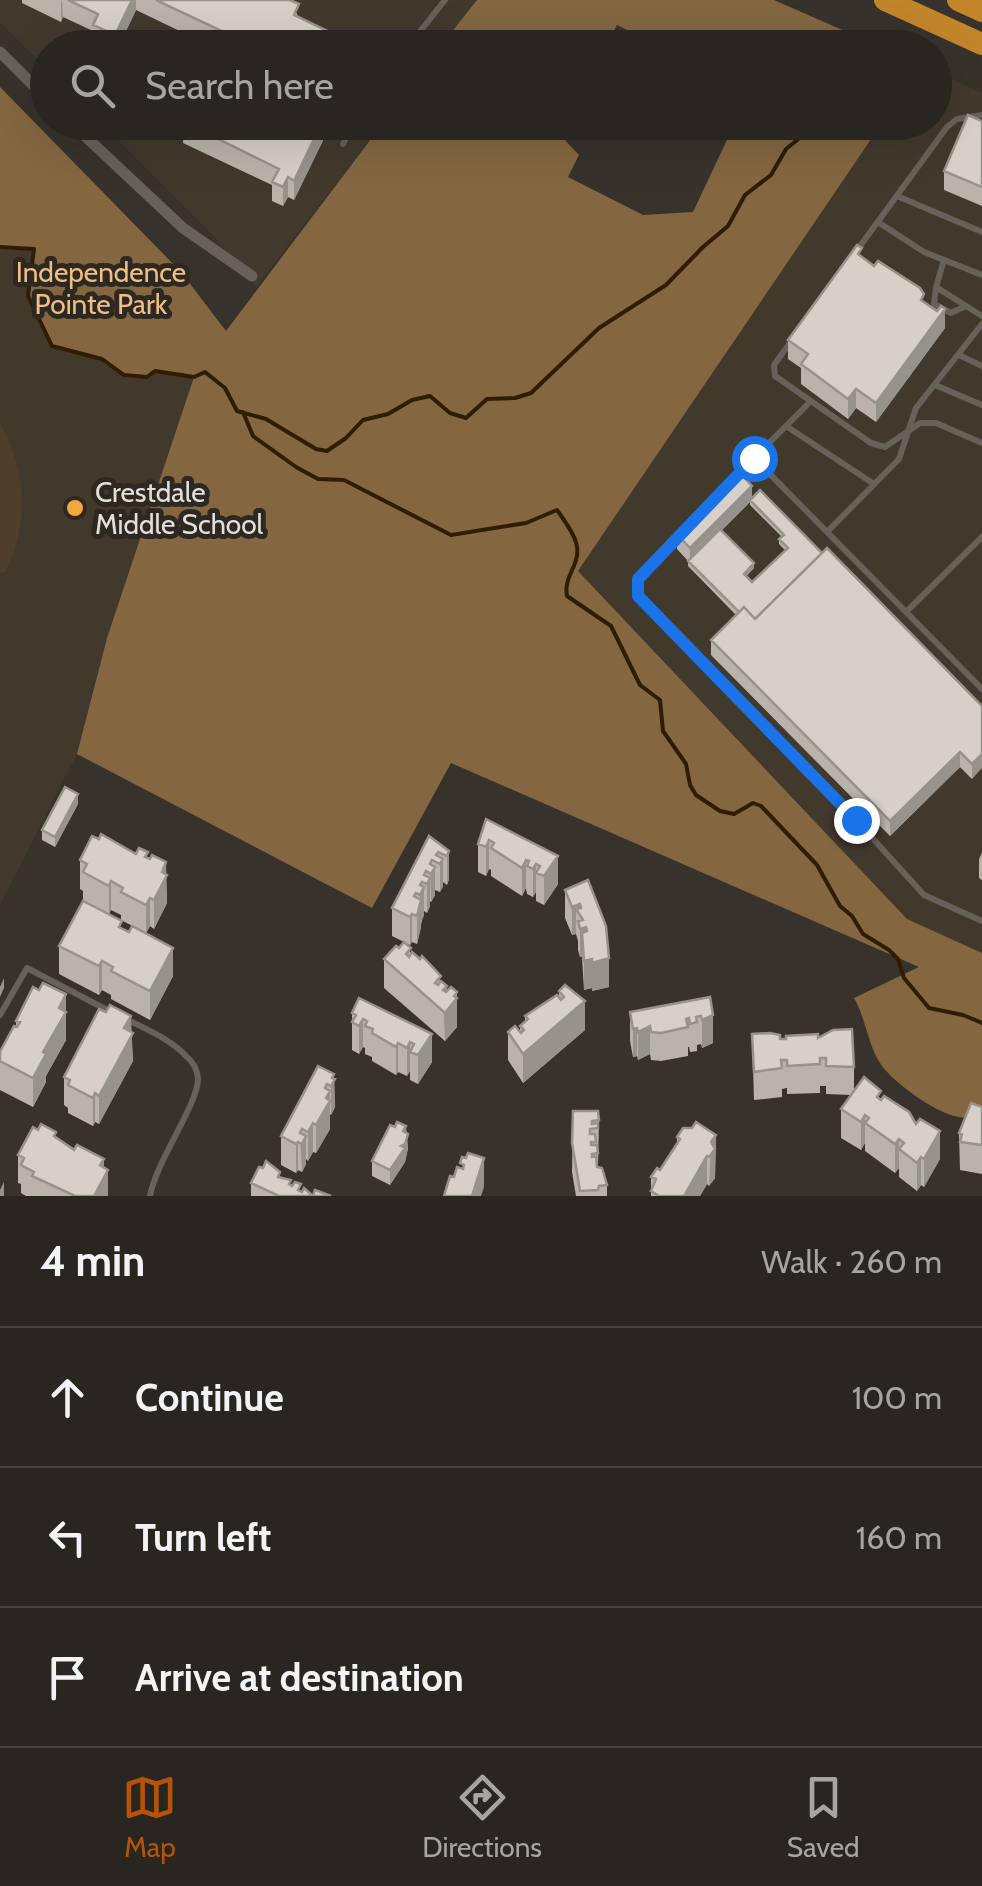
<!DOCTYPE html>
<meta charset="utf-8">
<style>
body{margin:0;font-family:Cabin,sans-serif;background:#312e2a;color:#f1f3f6}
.stop{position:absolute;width:30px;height:30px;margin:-22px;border:8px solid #1a73e8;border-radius:50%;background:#fff}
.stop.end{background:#1a73e8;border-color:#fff;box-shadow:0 2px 10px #0008}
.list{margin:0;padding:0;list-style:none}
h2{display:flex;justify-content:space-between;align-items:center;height:130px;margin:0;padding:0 40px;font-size:42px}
h2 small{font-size:32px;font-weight:400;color:#a5a5a5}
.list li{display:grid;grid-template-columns:65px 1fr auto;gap:30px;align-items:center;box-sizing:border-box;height:140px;padding:0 40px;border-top:2px solid #45433f}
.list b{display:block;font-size:38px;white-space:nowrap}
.list em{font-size:32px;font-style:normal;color:#a5a5a5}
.icon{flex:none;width:55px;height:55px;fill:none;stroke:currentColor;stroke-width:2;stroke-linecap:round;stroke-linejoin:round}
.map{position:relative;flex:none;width:982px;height:1196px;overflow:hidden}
.search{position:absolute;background:#292621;box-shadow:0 10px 40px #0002;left:30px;right:30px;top:30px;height:110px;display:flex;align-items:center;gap:25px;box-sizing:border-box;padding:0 35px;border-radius:55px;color:#a5a5a5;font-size:38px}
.sheet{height:550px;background:#292621}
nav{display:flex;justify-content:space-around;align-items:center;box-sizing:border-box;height:140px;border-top:2px solid #45433f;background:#292621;font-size:28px;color:#a5a5a5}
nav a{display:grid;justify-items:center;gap:5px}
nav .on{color:#b45309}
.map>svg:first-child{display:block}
</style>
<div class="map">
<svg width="982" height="1196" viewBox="0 0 982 1196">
<rect width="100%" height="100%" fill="#37322c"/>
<!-- built -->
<path fill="#42392d" d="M0,0H477L440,47L48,48L47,69L0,22Z
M935,71L982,93V953L907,919L578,571L882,123L934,122Z
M101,123H383L256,287L208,230Z
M0,247L34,249L28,296L52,346L102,359L124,375L155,371L194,377L107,638L77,754L0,905Z"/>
<!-- green -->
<path fill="#4f3e29" d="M0,423C27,472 29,521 6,571L0,573Z"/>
<!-- forest -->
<path fill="#846741" d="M477,0H774L881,47H662L617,25L605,47H440Z
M0,87L181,272L226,331L383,123H567L561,136L579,155L568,177L643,215L693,212L735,123H882L578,571L907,919L982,953V1111C974,1115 969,1119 959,1117C936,1114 887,1079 877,1058C867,1039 865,1017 854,998L919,967L451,763L372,908L77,754L107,638L194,377L156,371L147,377L124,375L102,359L52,346L28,296L33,250L0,247Z"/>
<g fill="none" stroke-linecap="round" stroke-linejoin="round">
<!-- stream -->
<path stroke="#301d01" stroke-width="4" d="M0,247L34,249L28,296L52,346L102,359L124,375L147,377L155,371L194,377L205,372L225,388L237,411L266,419L316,449L327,451L346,438L363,420L388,414L412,400L430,396L450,413L466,418L487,399L515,398L531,393L599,328L666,285L703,247L728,226L745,195L771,175L786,149L801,137L833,122
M243,412L253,436L296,467L318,479L344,480L451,535L526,523L557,510C564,520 576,536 577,547C580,565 563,577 567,596L611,626L640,685L660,700L663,731L686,764L690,785L696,795L720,811L734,814L753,803L761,806L817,865L840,906L852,916L863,934L889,950L898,959L904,978L929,1008L963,1015L982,1023"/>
<!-- lane -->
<path stroke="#66615a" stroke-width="6" d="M407,48L445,0
M343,144L354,122
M897,196L982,232
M878,222L924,252L982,275
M855,253L947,127L957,119L982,115
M944,260L936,287L982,316
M936,287L934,304L951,313L966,306
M792,340L774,365L775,376L871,443L885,447L920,423H936L982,443
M959,355L982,366
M935,385L982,405
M786,426L874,484
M754,458L811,401
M734,479L754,458L982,689
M827,532L899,459L916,408L982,324
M680,535L638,579V596L856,820L924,895L982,921
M906,612L982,537
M0,1015L27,968L115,1014
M126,1019C146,1029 172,1040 187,1057C193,1062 197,1070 198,1078C199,1103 156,1161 150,1196"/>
<!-- street -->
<path stroke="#66615a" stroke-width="11" d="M0,52L48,100
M70,122L183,228L252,276"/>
<!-- highway -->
<path stroke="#c3852a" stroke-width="22" d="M885,0L982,44
M958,0L982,11"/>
</g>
<!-- wall -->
<path fill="#b9b3ac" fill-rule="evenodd" d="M22,0H290L299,18L359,48H215L136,10L118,48H99L93,45V31L63,17L61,22L22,3Z
M982,121V206L944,190V171Z
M184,122H332L294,200L288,197L283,206L272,201V185L183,143Z
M862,257L924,302L945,328L876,422L856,408L848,419L801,384V368L788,359V340Z
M752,499L822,553L982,706L972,779L960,767L890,836L711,655V640L736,615L688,566V561L677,549V534ZM750,502V505L782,537L779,539V544L785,550L752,582L746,576L754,568L721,531Z
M78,804L55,847L42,840V830Z
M486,819L558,856V884L544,905L536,901V892L533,897L527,894L526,888L522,896L491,876V870L489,869L486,876L478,872V844Z
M429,836L449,851V879L447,885L443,882L440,892L435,890V895L431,902L430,901V906L427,913L424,911L417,944L412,942L410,945L405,943L411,954L441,981L447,992H457V1027L445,1041L384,988V959L404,942L392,936V908Z
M982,853V880L979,878V859Z
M136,854L148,858L166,874L167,903L154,929L150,926L146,933L121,920V915L111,910L109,914L83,901V891L80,889V860Z
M588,880L609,987L592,991V988L584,990L582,957H580L578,950V941L576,934L572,935L565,918V890Z
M122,928L173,976L150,1020L111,999V995L102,990L99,995L59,974V946Z
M565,985L585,1030L523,1083L508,1060V1032H520V1026L525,1021V1016L559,997V991Z
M39,990L66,994V1040L46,1076V1082L33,1107L0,1090V1052L16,1027V1021Z
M710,997L713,1043L702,1048L701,1044L697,1045V1051L690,1052L689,1047H688V1056L661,1061L651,1060L650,1054L638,1060L637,1056L633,1057L630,1041V1012Z
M352,1013L432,1034V1062L418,1084L410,1080V1071L407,1076L398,1072L396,1075L372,1061V1057L365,1054V1048L363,1047L359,1054L352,1050Z
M131,1032L133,1061L99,1124L95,1122L93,1126L68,1113V1108L64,1105V1077Z
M752,1034L780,1039L818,1038L854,1067V1091L881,1100L940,1159L924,1187L921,1185L917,1191L899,1177V1168L895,1173L865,1151V1143L861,1150L841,1138V1109L851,1095L826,1094V1086H820V1093L787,1094V1088L782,1089V1097L754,1100Z
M318,1066L334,1079L335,1107L331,1115L330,1114V1129L316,1153L313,1152L308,1161L306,1159V1164L302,1172L298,1170L296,1173L281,1165V1136Z
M982,1107V1174L960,1170L959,1133Z
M573,1111L599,1120L598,1167L607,1185V1196H576L572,1172Z
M395,1127L406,1133L408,1148L405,1162L390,1185L372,1176V1161Z
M716,1135L715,1178L709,1186L707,1184L700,1196H651V1177L660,1170L677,1144V1137Z
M56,1137L104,1167L108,1196H26L21,1193V1184L18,1183V1155Z
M263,1168L301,1191L313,1196H332H251V1183Z"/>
<!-- shaded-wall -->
<path fill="#96928c" d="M62,0L63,17L61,22V2Z
M132,0H136V10L118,48H115V35Z
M322,122H332L294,200V181Z
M288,177V197L283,206V187Z
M945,309V328L876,422V403Z
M856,389V408L848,419V399Z
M752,486V500L690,562V548Z
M754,563V568L744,579V574Z
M960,752V767L890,836V821Z
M982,754V768L972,779V764Z
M78,794V804L55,847V837Z
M489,840V869L486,876V847Z
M449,851V879L447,885V856Z
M558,856V884L544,905V876Z
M443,859V887L440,892V864Z
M432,860V871L435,867V895L431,902L430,864Z
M526,860V888L522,896V868Z
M166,862L167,903L154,929V900L162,872Z
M536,864V892L533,897V869Z
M430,878V906L427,913V884Z
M111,881V910L109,914V886Z
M422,882V892L424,887V916L421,921V928L417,944V916L420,904V885Z
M150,898V926L146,933V905Z
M580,904V915L576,909V934L572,935V907Z
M412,914V942L410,945V917Z
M586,927V956L582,933V957H580V929Z
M173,948V976L150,1020V991Z
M609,958V987L592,991V963Z
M592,959V988L584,990V961Z
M102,961V990L99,995V966Z
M4,978V988L0,997V987Z
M447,986V1011L457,992V1027L445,1041L443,990Z
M66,994V1040L46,1076V1082L33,1107V1078L59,1008Z
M585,1001V1030L523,1083V1054Z
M713,1015V1043L702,1048V1020Z
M131,1016L133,1061L99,1124V1096L124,1028Z
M363,1019V1047L359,1054V1026Z
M650,1026V1054L638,1060V1032Z
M637,1028V1056L633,1057V1029Z
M432,1034V1062L418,1084V1055Z
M410,1042V1071L407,1076V1048Z
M398,1043V1072L396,1075V1047Z
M334,1074L335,1107L331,1115V1086L332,1078Z
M327,1084V1096L330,1091V1129L316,1153V1125Z
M95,1093V1122L93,1126V1098Z
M865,1115V1143L861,1150V1122Z
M313,1123V1152L308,1161V1132Z
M406,1126L408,1148L405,1162L390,1185V1170Z
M302,1129V1142L306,1136V1164L302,1172L300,1133Z
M940,1131V1159L924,1187V1159Z
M716,1135L715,1178L709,1186L711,1142Z
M899,1139V1168L895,1173V1144Z
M298,1142V1170L296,1173V1144Z
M707,1156V1184L700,1196H684Z
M921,1157V1185L917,1191V1163Z
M484,1158V1187L481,1196H472Z
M104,1159V1178L108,1170V1196H94L100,1165Z
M4,1182V1196H0V1190Z"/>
<!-- building -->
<path fill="#d7d0c8" stroke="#96928c" stroke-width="2.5" d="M68,0H132L115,35L93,25L98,14Z
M156,0H290L299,4L294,15L359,46L358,48H219L226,33Z
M968,115L982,121V187L944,171Z
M184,122H322L294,181L288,177L283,187L272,182L279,169Z
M857,245L862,248L858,254L874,266L878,261L920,288L924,294L921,300L937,311L941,306L945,309L876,403L856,389L848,399L801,364L808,354L788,340Z
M739,472L752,486L690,548L677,534Z
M760,490L822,553L755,619L744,607L739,612L688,561L720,529L754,563L744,574L752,582L788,548L779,539L784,535L750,500Z
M827,548L982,706V754L972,764L960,752L890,821L711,640L744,607L755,619Z
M65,787L78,794L55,837L42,830Z
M486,819L558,856L544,876L536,873L540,866L536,864L533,869L527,866L529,861L526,860L522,868L491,848L494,843L489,840L486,847L478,844Z
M101,834L136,854L139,848L148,852L145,857L150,859L152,855L166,862L162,872L167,875L154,900L150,898L146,905L121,892L123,888L111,881L109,886L83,872L87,864L80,860L92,836L99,839Z
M429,836L449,851L447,856L438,852L436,855L443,859L440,864L432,860L430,864L435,867L431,874L426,871L424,875L430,878L427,884L422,882L420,885L424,887L420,895L416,893L414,896L421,900L417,916L412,914L410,917L392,908Z
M588,880L606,926L609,958L592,963V959L584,961L582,933L587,931L586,927L580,929L578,921L583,920L576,909L581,908L580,904L572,907L565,890Z
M83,901L122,921L119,927L129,932L132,926L173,948L150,991L111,971L113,967L102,961L99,966L59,946Z
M404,942L411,948L406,954L409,957L412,952L420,959L422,956L441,976L435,983L438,985L441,981L447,986L443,990L446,992L451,987L457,992L454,996L457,998L445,1013L384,959L396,946L399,948Z
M43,983L66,994L59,1008L66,1012L43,1052L46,1054L33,1078L0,1061V1052L14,1026L17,1027L20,1022L16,1021L33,987L39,990Z
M565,985L585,1001L523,1054L508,1032L515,1026L521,1033L524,1030L520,1026L528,1019L525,1016L557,995L561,1000L564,997L559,991Z
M710,997L713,1015L702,1020L701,1016L696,1017L697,1022L690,1024L689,1018L686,1019L688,1027L661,1033L651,1032L650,1026L638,1032L637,1028L633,1029L630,1012Z
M359,998L432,1034L418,1055L410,1052L414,1044L410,1042L407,1048L398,1043L396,1047L372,1033L373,1029L365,1026L367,1021L363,1019L359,1026L352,1022L356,1015L352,1013Z
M110,1005L131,1016L124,1028L133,1033L99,1096L95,1093L93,1098L68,1085L70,1080L64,1077L99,1009L106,1012Z
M852,1029L854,1067L826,1066V1058H820V1064L787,1066V1060H781L782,1068L754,1072L752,1034L770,1033L780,1035V1039H786V1036L818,1034V1038L833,1030Z
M318,1066L334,1074L332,1078L335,1079L331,1086L327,1084L325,1088L330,1091L326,1098L330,1101L316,1125L313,1123L308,1132L302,1129L300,1133L306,1136L302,1144L298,1142L296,1144L281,1136Z
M864,1077L881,1091L877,1097L881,1100L884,1096L909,1112L916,1124L920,1119L940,1131L924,1159L921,1157L917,1163L899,1149L904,1143L899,1139L895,1144L865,1123L869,1118L865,1115L861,1122L841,1109Z
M971,1103L982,1107V1145L960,1142L962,1134L959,1133Z
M573,1111H598L599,1120L592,1121V1124L598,1123V1128L590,1129V1134H595L596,1142H591V1145H597L598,1153L592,1154V1157L596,1156L597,1167L602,1168L607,1185L599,1186L598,1190L580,1191L572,1143Z
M397,1122L406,1126L403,1131L408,1134L405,1144L401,1146L405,1148L390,1170L372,1161L390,1125L395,1127Z
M696,1122L716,1135L711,1142L715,1149L709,1157L707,1156L684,1196H659L651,1191L656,1179L651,1177L657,1168L660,1170L680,1139L677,1137L683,1128H692Z
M41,1124L56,1132L54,1136L74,1150L77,1145L104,1159L100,1165L108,1170L94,1196H75L32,1176L34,1172L21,1165L24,1158L18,1155L33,1127L38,1130Z
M468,1153L484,1158L472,1196H444L450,1176L454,1177L457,1167L463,1169L464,1165L460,1163L462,1157L466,1158Z
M266,1161L280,1172L278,1177L291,1180L289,1184L292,1186L295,1182L301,1184L298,1190L302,1192L304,1188L313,1196L315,1190L331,1196H279L251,1183L259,1167L263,1168Z"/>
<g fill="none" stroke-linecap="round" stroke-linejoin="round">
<!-- route -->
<path stroke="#1a73e8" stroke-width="12" d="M754,458L638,579V596L856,820"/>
</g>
<!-- markers -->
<circle fill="#efa73e" stroke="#2d2822" stroke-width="4" cx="75" cy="508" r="10"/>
<g text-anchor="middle" stroke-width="10" stroke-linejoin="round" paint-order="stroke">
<!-- park labels -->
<g font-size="28" fill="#eebe82" stroke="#2d2822">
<text x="101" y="282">Independence<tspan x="101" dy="32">Pointe Park</tspan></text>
</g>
<!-- poi labels -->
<g font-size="28" fill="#e3dfdb" stroke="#2d2822" text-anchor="start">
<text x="95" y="502">Crestdale<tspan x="95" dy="32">Middle School</tspan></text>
</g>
</g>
</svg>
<div class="stop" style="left:754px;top:458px"></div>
<div class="stop end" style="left:856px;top:820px"></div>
<div class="search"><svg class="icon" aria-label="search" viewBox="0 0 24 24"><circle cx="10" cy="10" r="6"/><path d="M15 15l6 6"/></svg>Search here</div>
</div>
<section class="sheet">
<h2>4 min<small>Walk · 260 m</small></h2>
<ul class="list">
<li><svg class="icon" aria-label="ahead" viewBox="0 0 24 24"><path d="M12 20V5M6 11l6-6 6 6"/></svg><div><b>Continue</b></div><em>100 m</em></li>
<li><svg class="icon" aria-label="left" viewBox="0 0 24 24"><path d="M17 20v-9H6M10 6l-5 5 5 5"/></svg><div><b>Turn left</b></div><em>160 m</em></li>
<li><svg class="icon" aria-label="arrive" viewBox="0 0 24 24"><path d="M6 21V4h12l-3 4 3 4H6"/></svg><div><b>Arrive at destination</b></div></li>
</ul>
</section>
<nav>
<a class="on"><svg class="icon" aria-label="map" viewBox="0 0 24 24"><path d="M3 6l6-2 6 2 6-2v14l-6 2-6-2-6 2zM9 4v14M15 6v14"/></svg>Map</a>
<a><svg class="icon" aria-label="directions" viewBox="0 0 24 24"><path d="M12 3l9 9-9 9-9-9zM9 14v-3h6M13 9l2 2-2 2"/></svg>Directions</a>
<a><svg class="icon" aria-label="saved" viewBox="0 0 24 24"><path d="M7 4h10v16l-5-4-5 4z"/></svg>Saved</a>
</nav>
